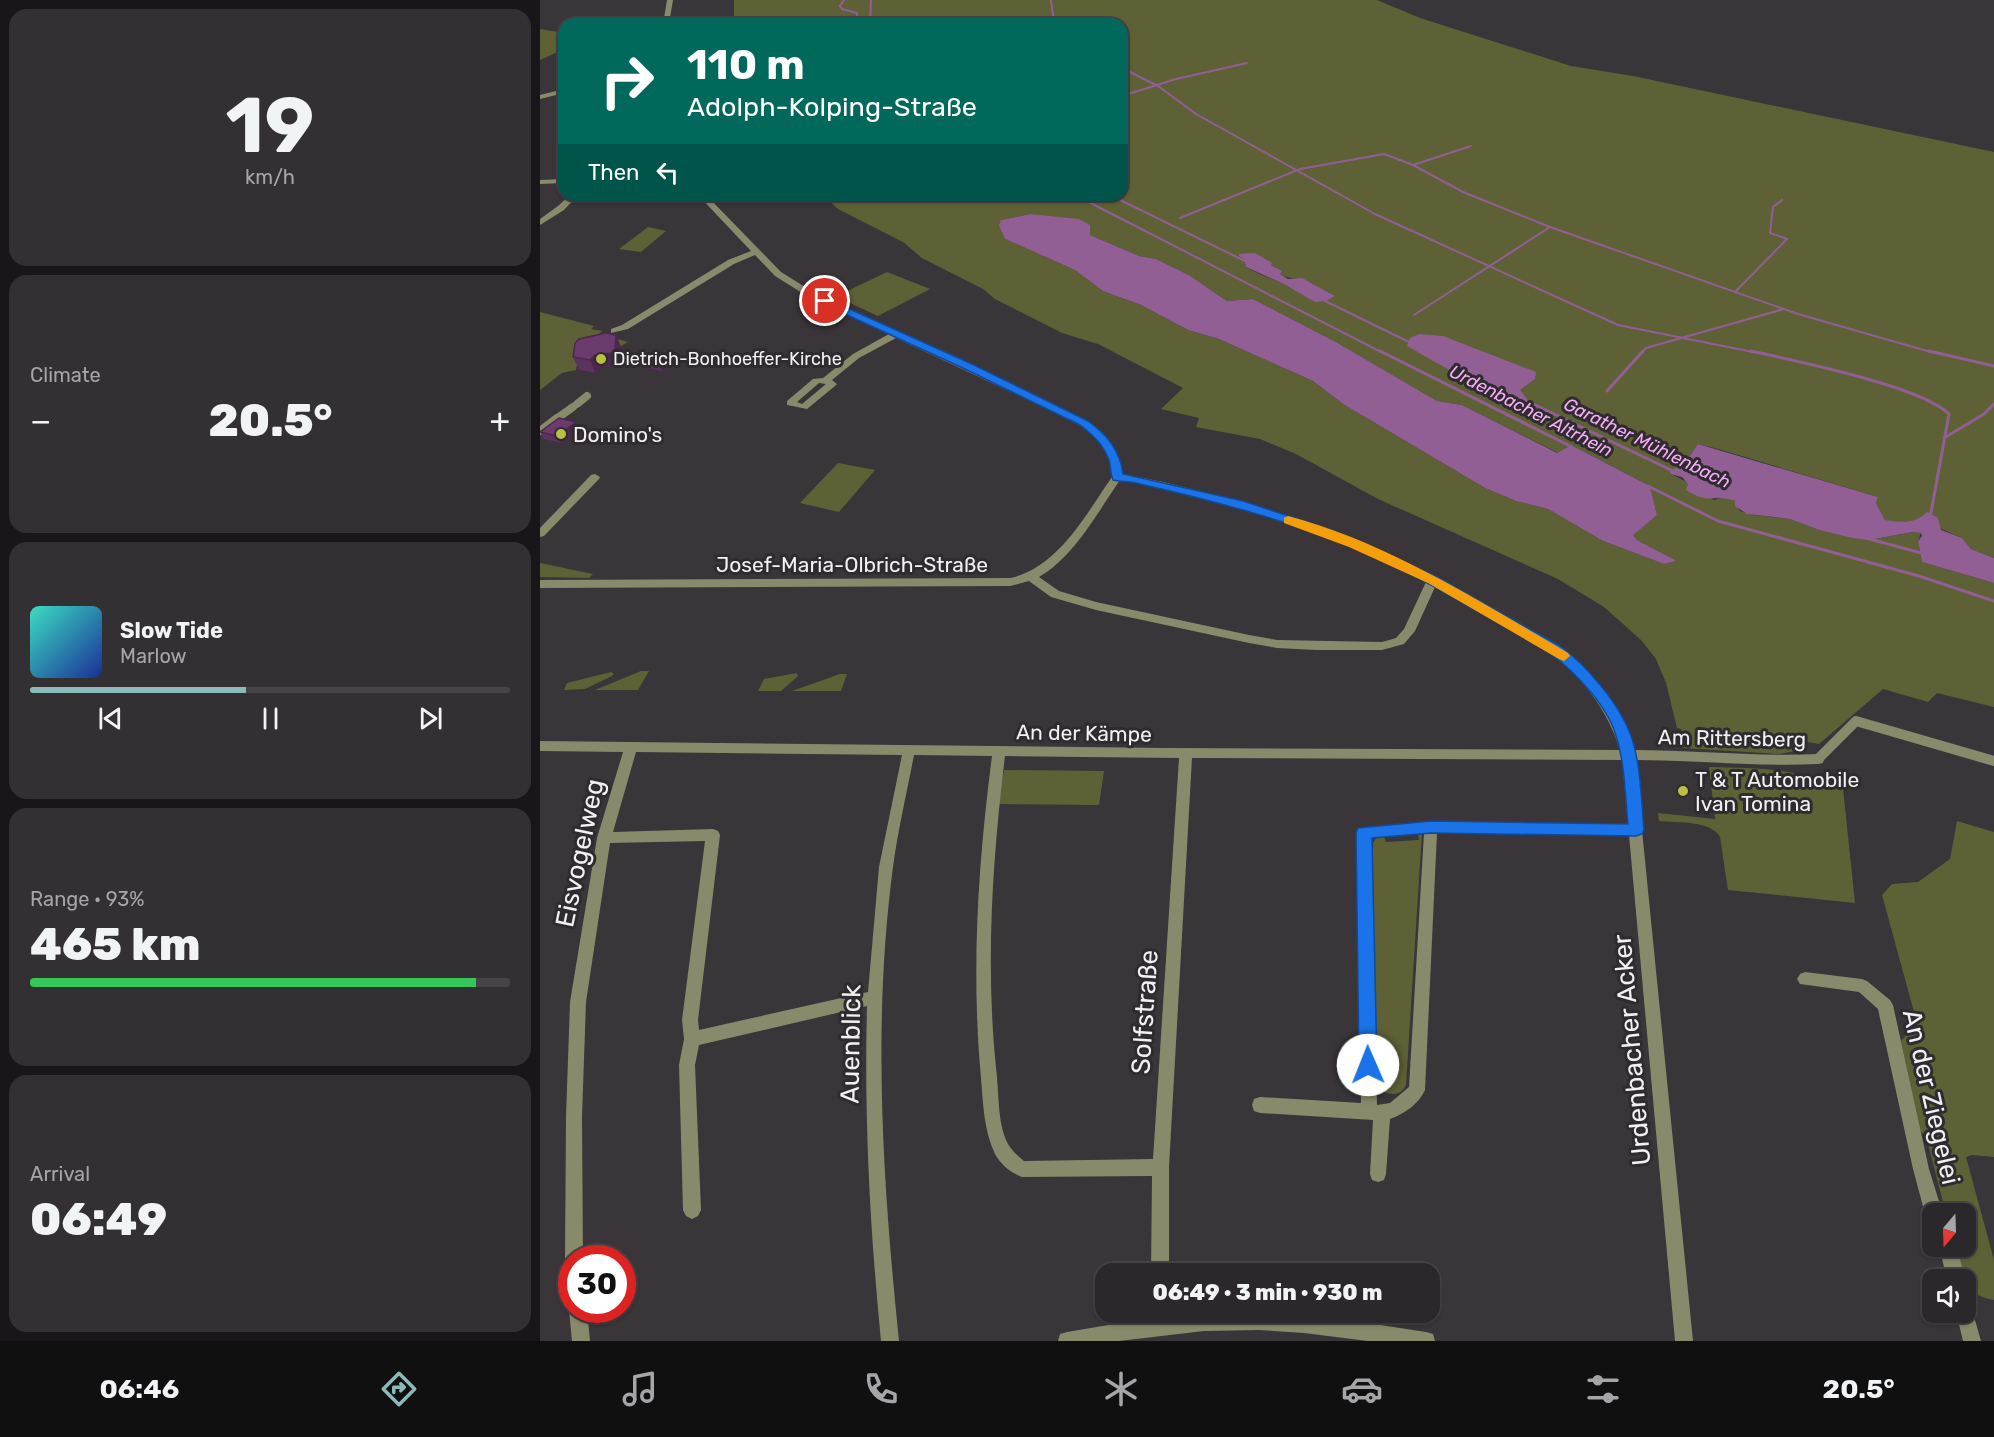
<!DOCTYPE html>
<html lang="en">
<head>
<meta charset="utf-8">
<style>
	:root { --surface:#2b282b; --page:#333033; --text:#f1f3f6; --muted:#a6a6a9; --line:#474447; --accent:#8bbbb9 }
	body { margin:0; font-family:Rubik,sans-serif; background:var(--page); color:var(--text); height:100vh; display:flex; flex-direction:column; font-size:22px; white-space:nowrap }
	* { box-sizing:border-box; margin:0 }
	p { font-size:20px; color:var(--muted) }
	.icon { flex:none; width:33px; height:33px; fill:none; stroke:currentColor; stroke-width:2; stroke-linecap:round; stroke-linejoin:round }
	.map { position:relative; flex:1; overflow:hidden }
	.drawer { display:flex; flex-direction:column; gap:9px; padding:9px; background:#181618; width:540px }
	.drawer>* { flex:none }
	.guide { position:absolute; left:18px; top:18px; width:570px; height:183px; border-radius:18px; box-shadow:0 2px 4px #0004,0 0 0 2px var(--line); background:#00695c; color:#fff; overflow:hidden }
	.needle { width:39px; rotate:199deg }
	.buttons { position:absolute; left:1382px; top:1203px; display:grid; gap:12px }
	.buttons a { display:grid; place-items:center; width:54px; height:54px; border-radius:12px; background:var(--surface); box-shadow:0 2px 4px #0004,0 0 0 2px var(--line); font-size:30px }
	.speed { position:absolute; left:18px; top:1245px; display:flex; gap:12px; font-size:30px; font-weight:700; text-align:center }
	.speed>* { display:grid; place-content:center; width:78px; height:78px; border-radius:50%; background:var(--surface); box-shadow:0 2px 4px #0004,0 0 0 2px var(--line); line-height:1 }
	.speed .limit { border:9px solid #d22; background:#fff; color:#111 }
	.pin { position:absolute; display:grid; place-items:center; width:51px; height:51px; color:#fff; margin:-26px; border:3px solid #fff; border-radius:50%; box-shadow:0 2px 6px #0007 }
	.me { position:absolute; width:66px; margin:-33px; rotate:359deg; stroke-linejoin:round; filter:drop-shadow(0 0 4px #0008) }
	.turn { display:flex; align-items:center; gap:21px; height:126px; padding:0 30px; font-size:27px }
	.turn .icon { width:78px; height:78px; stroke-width:2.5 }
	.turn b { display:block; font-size:42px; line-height:51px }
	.then { display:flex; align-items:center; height:57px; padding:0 30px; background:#0003; gap:12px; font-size:22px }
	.big { font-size:45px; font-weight:800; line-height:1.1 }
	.drawer .card { flex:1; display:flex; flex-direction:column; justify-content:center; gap:9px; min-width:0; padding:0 21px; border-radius:18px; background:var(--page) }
	.drawer .dial { align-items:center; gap:0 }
	.dial b { font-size:78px; line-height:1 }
	.song { display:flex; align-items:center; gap:18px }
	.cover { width:72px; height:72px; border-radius:9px; background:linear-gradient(135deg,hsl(170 70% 55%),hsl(230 70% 35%)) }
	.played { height:6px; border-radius:3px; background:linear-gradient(90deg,var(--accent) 45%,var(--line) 45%) }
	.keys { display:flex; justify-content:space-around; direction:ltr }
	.heat { display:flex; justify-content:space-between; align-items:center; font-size:33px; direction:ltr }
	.charge { height:9px; border-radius:4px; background:linear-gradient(90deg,#34c759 93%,var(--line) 0) }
	.trip { position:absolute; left:555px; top:1263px; width:345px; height:60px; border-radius:18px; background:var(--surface); box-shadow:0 2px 4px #0004,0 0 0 2px var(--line); font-weight:800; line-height:60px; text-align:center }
	.menu { display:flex; height:96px; justify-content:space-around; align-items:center; background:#111011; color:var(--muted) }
	.menu .icon { width:42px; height:42px }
	.menu .on { color:var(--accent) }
	.menu b { font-size:27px; color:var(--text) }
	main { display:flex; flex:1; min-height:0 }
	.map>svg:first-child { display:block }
</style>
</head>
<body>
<main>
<section class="drawer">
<div class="card dial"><b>19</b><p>km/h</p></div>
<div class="card"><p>Climate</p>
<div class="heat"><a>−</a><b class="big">20.5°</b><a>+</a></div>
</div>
<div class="card">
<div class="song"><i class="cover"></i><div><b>Slow Tide</b><p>Marlow</p></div></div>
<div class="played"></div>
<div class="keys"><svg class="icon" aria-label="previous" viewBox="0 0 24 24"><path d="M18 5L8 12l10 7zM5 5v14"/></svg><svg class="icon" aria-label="pause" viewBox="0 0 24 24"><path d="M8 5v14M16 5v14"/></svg><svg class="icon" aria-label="next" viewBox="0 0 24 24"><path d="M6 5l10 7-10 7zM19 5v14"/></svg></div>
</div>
<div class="card"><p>Range · 93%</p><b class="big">465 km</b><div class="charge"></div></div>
<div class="card"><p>Arrival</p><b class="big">06:49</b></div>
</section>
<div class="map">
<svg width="1454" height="1341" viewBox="0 0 1454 1341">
	<rect width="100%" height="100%" fill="#393539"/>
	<g fill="#5e6135" fill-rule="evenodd">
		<path d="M194,0H837L880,18L1031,66L1093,76L1454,152V558L1431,549L1422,538L1379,519L1370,523L1345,520L1336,503L1338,497L1178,449L1158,444L1145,462L1130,474C1145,479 1159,491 1174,500L1186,497L1195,501L1200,511L1213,515L1250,519L1279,530L1329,540L1374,532L1381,533L1378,541L1382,562L1454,583V707L1397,693L1388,702L1343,689L1279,744L1267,742L1255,751L1239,754L1143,748L1140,739L1144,738L1141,729L1137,728L1126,683L1116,659L1101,640L1064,607L1018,579L838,499L756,454L720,439L656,427L659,418L621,409L643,388L558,344L522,333L455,299L443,289L382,258L363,242L298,209L283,195H582V24H194ZM490,214L550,225V235L599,256L616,259L649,275L687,301L713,299L796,342L897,401L922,405L1018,453L1031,445L1110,486L1117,515L1092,534L1097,540L1137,561L1124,564L1063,541L1008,509L976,501L945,488L803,404L773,381L679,339L648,330L601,305L563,291L535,270L465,239L461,220ZM704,259L731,265L742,271L740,274C749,280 758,277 769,282C777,285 782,291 791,293C761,288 734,283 706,267Z"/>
		<polygon points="0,29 24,33 24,49 0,60"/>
		<polygon points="108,227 126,231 101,252 79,249"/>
		<polygon points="347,272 390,289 338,316 299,298 301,294"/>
		<polygon points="0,312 54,326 51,329 62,331 59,334 88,342 81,346 71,344 38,359 36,370 22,373 0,390"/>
		<polygon points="298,463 335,470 299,512 260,503"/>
		<polygon points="0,563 53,574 49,578 0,577"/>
		<polygon points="101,671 109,671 98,690 55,690"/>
		<polygon points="71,672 74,674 72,676 45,689 24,690 27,683"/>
		<polygon points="257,673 258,676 241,691 218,691 224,679"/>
		<polygon points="300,674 307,674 301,691 252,691"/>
		<path d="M1169,767C1222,768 1253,768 1303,788L1315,903L1188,890L1180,837C1171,820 1136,823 1119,821L1118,813L1175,819Z"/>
		<polygon points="464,770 564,771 559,805 457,804"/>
		<path d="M1417,821L1454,832V1157L1432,1155L1426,1157L1454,1260V1300C1421,1295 1425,1274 1415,1247L1425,1246V1214L1400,1212L1404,1206L1386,1136L1380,1131L1361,1041L1377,1023L1342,895L1352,884L1378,882L1410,859Z"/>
		<path d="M882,832L866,1085C861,1096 850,1096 841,1090L837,1082L830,849L837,836L843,834L846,842L879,840L878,833Z"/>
	</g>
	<g fill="#915f94">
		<polygon points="490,214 539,219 550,225 550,235 599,256 616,259 649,275 687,301 713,299 796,342 897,401 922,405 1017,453 1031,445 1110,486 1117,515 1093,535 1097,540 1137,561 1124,564 1063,541 1008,509 976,501 945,488 803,404 773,381 679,339 648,330 601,305 563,291 535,270 465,239 459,225 461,220"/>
		<polygon points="715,253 732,263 731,265 742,271 740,274 748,279 762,278 795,296 786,301 775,302 744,284 706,267 704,259 699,256 699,254"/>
		<polygon points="879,334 903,336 996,372 995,379 980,390 990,403 984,404 970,397 948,391 943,385 911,371 867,346 870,338"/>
		<path d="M1158,444L1338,497L1336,503L1345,520C1363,522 1373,525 1387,512L1398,518L1401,530L1422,538L1431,549L1454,558V583L1382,562L1378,541L1382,536L1381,533L1373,532L1329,540L1313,538L1279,530L1250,519L1207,514L1195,506V501C1175,494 1168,505 1146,490L1148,484L1142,477L1130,474L1131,471L1145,462Z"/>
	</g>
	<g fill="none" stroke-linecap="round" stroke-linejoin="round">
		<g stroke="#915f94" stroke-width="2">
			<polyline points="304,0 300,6 302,9 317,13 316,24"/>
			<polyline points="511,0 514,24"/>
			<polyline points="330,24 331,0"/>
			<polyline points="582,68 618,86 656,114 835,214 1078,325 1218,353"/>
			<polyline points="582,96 636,79 707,63"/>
			<polyline points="931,146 873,165 923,192 1010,227"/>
			<polyline points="535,195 843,353"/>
			<polyline points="570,195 707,262"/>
			<polyline points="640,218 760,169 844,154 873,165"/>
			<polyline points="1195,292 1247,239 1230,233 1233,207 1242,200"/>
			<polyline points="781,299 871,343"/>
			<polyline points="874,315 1010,227 1258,314 1394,353"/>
			<polyline points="1101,353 1106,348 1244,309"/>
		</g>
		<g stroke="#915f94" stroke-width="3">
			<polyline points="840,351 1032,447"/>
			<path d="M1211,351C1255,361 1381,386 1409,414L1390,518"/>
			<polyline points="1389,351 1454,366"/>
			<polyline points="1067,391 1103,351"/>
			<polyline points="985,400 1135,472"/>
			<polyline points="1404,438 1444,414 1454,404"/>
			<polyline points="1108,486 1178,521 1379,576 1454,601"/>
			<polyline points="1326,538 1385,554"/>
		</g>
		<g stroke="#888a6b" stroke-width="8">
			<polyline points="37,404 47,396"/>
			<polyline points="19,417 33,407"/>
			<polyline points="0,431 17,418"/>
		</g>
		<polyline stroke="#888a6b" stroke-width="10" points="1278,759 1316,721 1454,761"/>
		<g fill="#888a6b" fill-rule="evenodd">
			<polygon points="127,0 133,0 129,24 123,24"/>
			<polygon points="24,89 24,93 0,99 0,95"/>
			<polygon points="24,179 24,183 0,184 0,180"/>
			<polygon points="30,195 38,195 24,210 0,225 0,219 18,206"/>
			<path d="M158,195H166L241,272L273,292L547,421C565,434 582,451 582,475C611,478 639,486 667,493C773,520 862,558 957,611C983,626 1012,639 1034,659C1061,684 1082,714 1093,750C1155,750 1216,757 1278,754L1283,755L1284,759L1283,763L1278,764C1217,767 1156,760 1095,760L1153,1341H1135L1089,835L897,833L885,1090C879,1104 864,1114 850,1119L846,1174L844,1180L838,1182L832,1180L830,1174L833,1120L720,1113L714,1111L712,1105L714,1099L720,1097L821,1103L817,833L819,829L891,822L1088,824L1082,760L652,758L629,1167V1274H611L612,1176L482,1177C471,1173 461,1165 455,1154C444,1131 443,1104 441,1078C431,971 438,863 452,756L374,755C367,792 358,830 353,867C332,1025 343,1184 359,1341H341C330,1229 324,1118 327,1006L159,1045L155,1065L161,1210L158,1216L152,1219L146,1216L143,1210L139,1065L144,1039L142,1020L165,841L70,843L46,1002L42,1117L43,1258H32V1266L28,1264L25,1258L26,1117L30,1002L57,838L83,752L0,751V741L627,748L1080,750C1068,710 1043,679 1011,653L895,587L875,631L864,644L842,650H776L737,648L709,643L556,610L511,597L489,581L470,586L0,588V580L470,578C518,568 546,514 572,477C572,453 558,439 541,425L356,338L319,358L292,380L297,384L295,386L267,409L247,405V401L273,379L283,378L313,354L349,334L267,296L235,276L215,255L194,264L88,329L71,333V329L82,325L188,260L211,251ZM279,383L286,384L262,404L257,402ZM580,480C608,484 636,492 664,499C742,519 816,545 886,582L864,629L856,638L842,642L737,640L709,635L556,602L519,591L499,577C534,557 557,513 580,480ZM96,752L362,755L339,867L328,992L159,1030L158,1020L180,835L178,831L173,829L73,832ZM465,756L639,758L613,1159L484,1161C478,1156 472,1151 468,1144C458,1125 459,1098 457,1077C445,970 452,863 465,756ZM884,833L869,1087L850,1103L837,1105L831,838Z"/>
			<polygon points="55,474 60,477 59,479 4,536 0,537 0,528 51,475"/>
			<polygon points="1265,972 1322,979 1327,981 1350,1000 1353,1005 1389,1169 1403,1214 1392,1214 1392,1222 1388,1220 1385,1214 1373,1169 1338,1009 1319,992 1260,984 1257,979 1260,974"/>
			<polygon points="1399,1246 1417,1246 1425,1280 1407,1280"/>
			<polygon points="1425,1303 1431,1306 1441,1341 1423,1341 1416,1312 1425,1312"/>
			<polygon points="32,1304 32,1310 47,1310 50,1341 32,1341 29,1310"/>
			<path d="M610,1312H628V1316C715,1306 800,1318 886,1332L893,1334L895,1341H828L764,1333L719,1330L664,1331L579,1341H518L520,1334L527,1332L610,1318Z"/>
		</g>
	</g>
	<g fill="#5c335f">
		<polygon points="76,335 81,347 81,362 76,365 61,368 55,373 39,370 33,357"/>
		<polygon points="134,361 122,371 107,368 105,362"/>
		<polygon points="39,428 21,443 4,439 0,432"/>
	</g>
	<g fill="#4b294d">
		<polygon points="76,335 81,347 81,362 76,365 61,368 55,373 50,360"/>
		<polygon points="131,355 134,361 122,371 119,365"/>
		<polygon points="36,422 39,428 21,443 17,436"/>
	</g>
	<g fill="#6b3b6e" stroke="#4b294d" stroke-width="1.5">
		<polygon points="66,333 76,335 75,349 71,353 55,355 50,360 33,357 35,343 39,339"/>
		<polygon points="117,352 131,355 119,365 105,362"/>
		<polygon points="19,418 36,422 17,436 0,432"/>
	</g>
	<path fill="#1a73e8" stroke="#114b97" stroke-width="1.5" d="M285,298L434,365L548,421C567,435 580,450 583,474L703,501L794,531L897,577L1020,646C1046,665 1078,702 1090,733C1101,762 1101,799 1104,830L1102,834L1096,836L891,833L832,838L837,1065L835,1072L828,1074L822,1072L819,1065L816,833L818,828L891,821L1088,824C1085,795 1085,764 1076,736C1068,706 1034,671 1010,653C937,611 864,565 784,536C724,514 662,498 600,484C591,481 582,482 573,480C570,473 571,466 569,460C563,444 553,435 540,425L427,370L281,303L280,301Z"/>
	<path fill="#f59e0b" d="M748,516C849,543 939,601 1028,653L1030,656L1024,661L1019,659L888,583L809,547L744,523V518Z"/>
	<g fill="#bbc044" stroke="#2f2b2f" stroke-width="2">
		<circle cx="61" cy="359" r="6"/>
		<circle cx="21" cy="434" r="6"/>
		<circle cx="1143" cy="791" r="6"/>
	</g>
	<g text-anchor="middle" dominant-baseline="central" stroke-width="6" stroke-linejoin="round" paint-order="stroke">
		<g font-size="18" fill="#f2f0f2" stroke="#2f2b2f" text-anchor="start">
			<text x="73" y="359">Dietrich-Bonhoeffer-Kirche</text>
		</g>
		<g font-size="18" font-style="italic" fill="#f6adf9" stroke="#2f2b2f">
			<text transform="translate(991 411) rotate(27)">Urdenbacher Altrhein</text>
			<text transform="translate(1107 443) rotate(26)">Garather Mühlenbach</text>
		</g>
		<g font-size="21" fill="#f2f0f2" stroke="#2f2b2f" text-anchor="start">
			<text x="33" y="434">Domino's</text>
			<text x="1155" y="779">T &amp; T Automobile<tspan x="1155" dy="24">Ivan Tomina</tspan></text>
		</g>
		<g font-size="21" fill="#f2f0f2" stroke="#2f2b2f">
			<text x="312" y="564">Josef-Maria-Olbrich-Straße</text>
			<text transform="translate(544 733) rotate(1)">An der Kämpe</text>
			<text transform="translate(1192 738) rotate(1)">Am Rittersberg</text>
		</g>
		<g font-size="26" fill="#f2f0f2" stroke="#2f2b2f">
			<text transform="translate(40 853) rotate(-78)">Eisvogelweg</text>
			<text transform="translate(605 1012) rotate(-86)">Solfstraße</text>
			<text transform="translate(311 1044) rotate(-89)">Auenblick</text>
			<text transform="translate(1092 1050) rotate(-95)">Urdenbacher Acker</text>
			<text transform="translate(1391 1097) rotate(77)">An der Ziegelei</text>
		</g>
	</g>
</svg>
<div class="buttons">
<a><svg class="needle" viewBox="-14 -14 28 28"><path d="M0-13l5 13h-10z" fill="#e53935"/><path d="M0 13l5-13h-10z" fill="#a6a6a9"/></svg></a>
<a><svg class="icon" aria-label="sound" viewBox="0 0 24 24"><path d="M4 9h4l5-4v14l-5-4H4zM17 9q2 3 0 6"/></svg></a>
</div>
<div class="speed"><div class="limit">30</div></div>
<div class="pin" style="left:285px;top:301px;background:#d93025"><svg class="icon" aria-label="arrive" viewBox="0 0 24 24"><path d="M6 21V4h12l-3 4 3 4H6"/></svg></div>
<svg class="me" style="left:828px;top:1065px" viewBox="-20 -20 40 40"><circle r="19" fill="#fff"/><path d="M0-13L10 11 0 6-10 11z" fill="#1a73e8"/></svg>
<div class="trip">06:49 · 3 min · 930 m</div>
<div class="guide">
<div class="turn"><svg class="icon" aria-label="right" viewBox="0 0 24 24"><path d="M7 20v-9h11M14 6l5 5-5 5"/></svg><div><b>110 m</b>Adolph-Kolping-Straße</div></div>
<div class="then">Then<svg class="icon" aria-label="left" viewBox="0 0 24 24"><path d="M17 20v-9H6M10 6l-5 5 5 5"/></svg></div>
</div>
</div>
</main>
<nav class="menu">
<b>06:46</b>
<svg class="icon on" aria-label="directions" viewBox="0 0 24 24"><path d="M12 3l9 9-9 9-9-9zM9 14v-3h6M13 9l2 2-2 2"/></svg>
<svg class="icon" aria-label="music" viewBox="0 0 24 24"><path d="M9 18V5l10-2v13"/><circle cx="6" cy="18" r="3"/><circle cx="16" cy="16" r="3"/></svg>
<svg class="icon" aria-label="phone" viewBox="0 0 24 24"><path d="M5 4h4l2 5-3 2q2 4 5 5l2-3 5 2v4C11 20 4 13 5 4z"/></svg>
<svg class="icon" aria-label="climate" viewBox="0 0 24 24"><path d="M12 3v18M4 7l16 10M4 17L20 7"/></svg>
<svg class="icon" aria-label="car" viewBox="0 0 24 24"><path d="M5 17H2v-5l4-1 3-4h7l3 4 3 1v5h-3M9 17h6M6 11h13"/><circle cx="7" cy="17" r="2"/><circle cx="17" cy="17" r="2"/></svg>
<svg class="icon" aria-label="filters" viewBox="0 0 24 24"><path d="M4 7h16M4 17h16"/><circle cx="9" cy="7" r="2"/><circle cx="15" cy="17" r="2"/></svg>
<b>20.5°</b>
</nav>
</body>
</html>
